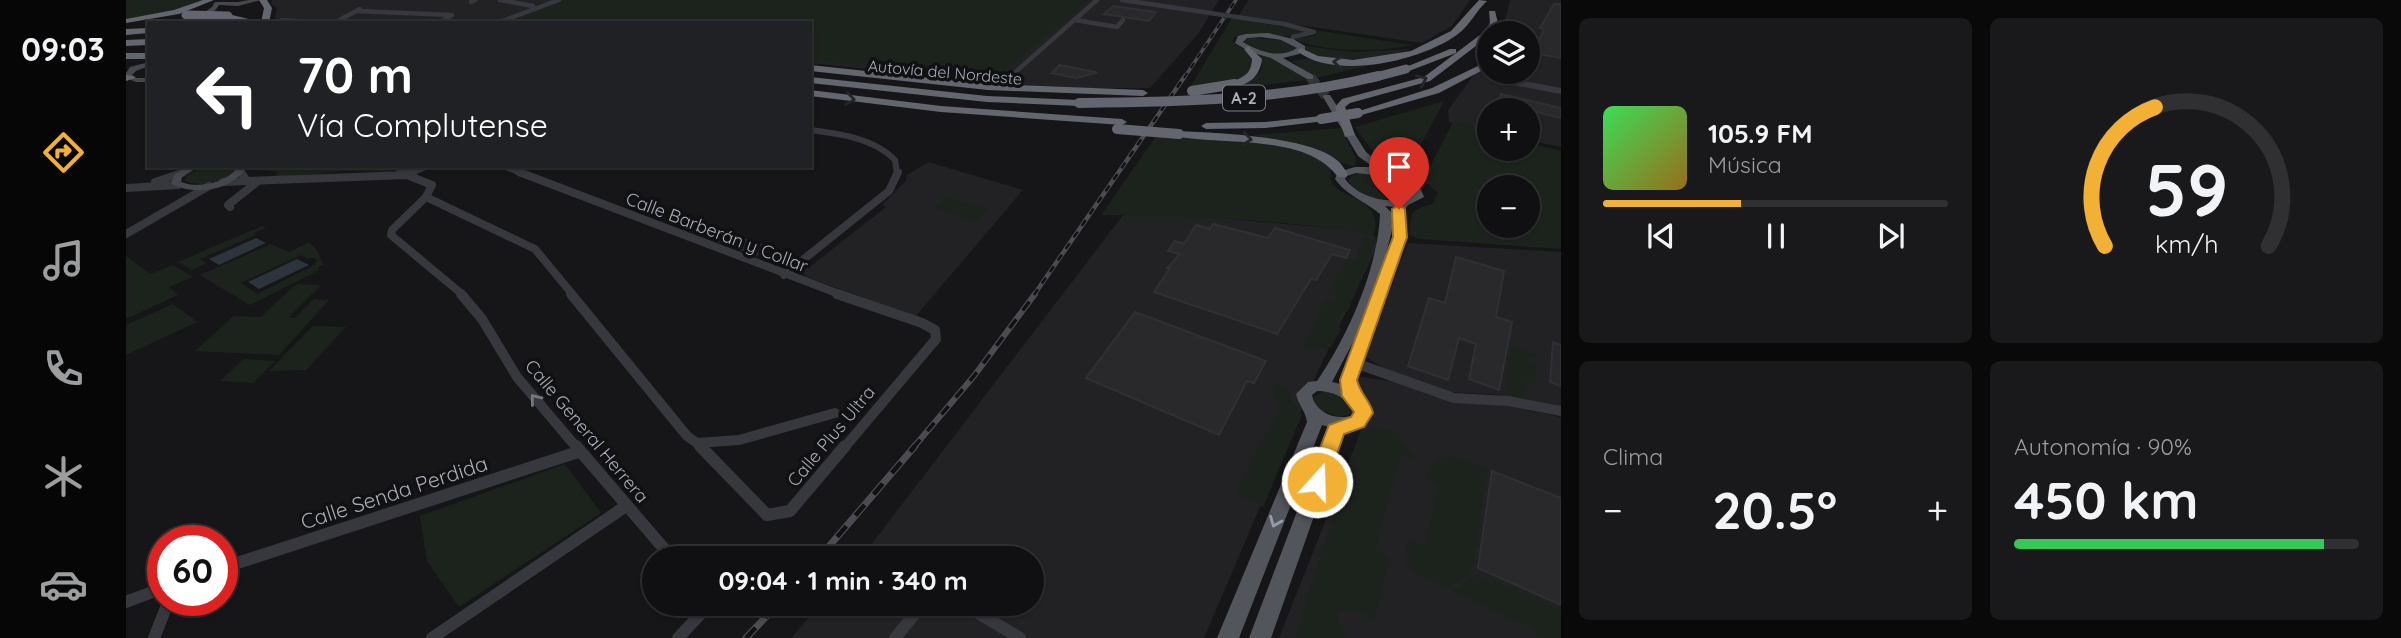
<!DOCTYPE html>
<html lang="es">
<head>
<meta charset="utf-8">
<style>
	:root { --surface:#101012; --page:#19191b; --text:#f1f3f6; --muted:#9c9d9f; --line:#303032; --accent:#f2b134 }
	body { margin:0; font-family:Quicksand,sans-serif; background:var(--page); color:var(--text); height:100vh; display:flex; flex-direction:column; font-size:26px; white-space:nowrap }
	* { box-sizing:border-box; margin:0 }
	p { font-size:23px; color:var(--muted) }
	.icon { flex:none; width:38px; height:38px; fill:none; stroke:currentColor; stroke-width:2; stroke-linecap:round; stroke-linejoin:round }
	.map { position:relative; flex:1; overflow:hidden }
	.sheet { display:flex; flex-direction:column; gap:18px; padding:18px; background:#09090a; width:840px }
	.sheet>* { flex:none }
	.guide { position:absolute; left:21px; top:21px; width:665px; height:147px; border-radius:0px; box-shadow:0 2px 5px #0004,0 0 0 2px var(--line); background:#202124; color:#fff; overflow:hidden }
	.fabs { position:absolute; left:1351px; top:21px; display:grid; gap:14px }
	.fabs a { display:grid; place-items:center; width:63px; height:63px; border-radius:50%; background:var(--surface); box-shadow:0 2px 5px #0004,0 0 0 2px var(--line); font-size:35px }
	.speed { position:absolute; left:21px; top:525px; display:flex; gap:14px; font-size:35px; font-weight:700; text-align:center }
	.speed>* { display:grid; place-content:center; width:91px; height:91px; border-radius:50%; background:var(--surface); box-shadow:0 2px 5px #0004,0 0 0 2px var(--line); line-height:1 }
	.speed .limit { border:10px solid #d22; background:#fff; color:#111 }
	.pin { position:absolute; display:grid; place-items:center; width:60px; height:60px; color:#fff; margin:-72px -30px; border-radius:50% 50% 50% 0; rotate:-45deg; box-shadow:0 0 7px #0007 }
	.pin .icon { rotate:45deg }
	.me { position:absolute; width:77px; margin:-38px; rotate:20deg; stroke-linejoin:round; filter:drop-shadow(0 0 5px #0008) }
	.turn { display:flex; align-items:center; gap:24px; height:147px; padding:0 35px; font-size:32px }
	.turn .icon { width:91px; height:91px; stroke-width:2.5 }
	.turn b { display:block; font-size:49px; line-height:60px }
	.big { font-size:52px; font-weight:700; line-height:1.1 }
	.sheet .tile { flex:1; display:flex; flex-direction:column; justify-content:center; gap:10px; min-width:0; padding:0 24px; border-radius:10px; background:var(--page) }
	.sheet .dial { align-items:center; gap:0 }
	.dial svg { height:182px; overflow:visible; fill:none; stroke:var(--line); stroke-width:7; stroke-linecap:round; text-anchor:middle }
	.dial text { fill:var(--text); stroke:none }
	.song { display:flex; align-items:center; gap:21px }
	.cover { width:84px; height:84px; border-radius:10px; background:linear-gradient(135deg,hsl(130 70% 55%),hsl(40 70% 35%)) }
	.played { height:7px; border-radius:4px; background:linear-gradient(90deg,var(--accent) 40%,var(--line) 40%) }
	.keys { display:flex; justify-content:space-around; direction:ltr }
	.heat { display:flex; justify-content:space-between; align-items:center; font-size:38px; direction:ltr }
	.charge { height:10px; border-radius:5px; background:linear-gradient(90deg,#34c759 90%,var(--line) 0) }
	.sheet .tiles { flex:1; display:grid; gap:18px; grid-template-columns:repeat(2,1fr) }
	.trip { position:absolute; left:516px; top:546px; width:402px; height:70px; border-radius:35px; background:var(--surface); box-shadow:0 2px 5px #0004,0 0 0 2px var(--line); font-weight:700; line-height:70px; text-align:center }
	main { display:flex; flex:1; min-height:0 }
	.tabs { display:flex; flex-direction:column; width:126px; justify-content:space-around; align-items:center; background:#060607; color:var(--muted) }
	.tabs .icon { width:49px; height:49px }
	.tabs .active { color:var(--accent) }
	.tabs b { font-size:32px; color:var(--text) }
	.map>svg:first-child { display:block }
</style>
</head>
<body>
<main>
<nav class="tabs">
<b>09:03</b>
<svg class="icon active" aria-label="directions" viewBox="0 0 24 24"><path d="M12 3l9 9-9 9-9-9zM9 14v-3h6M13 9l2 2-2 2"/></svg>
<svg class="icon" aria-label="music" viewBox="0 0 24 24"><path d="M9 18V5l10-2v13"/><circle cx="6" cy="18" r="3"/><circle cx="16" cy="16" r="3"/></svg>
<svg class="icon" aria-label="phone" viewBox="0 0 24 24"><path d="M5 4h4l2 5-3 2q2 4 5 5l2-3 5 2v4C11 20 4 13 5 4z"/></svg>
<svg class="icon" aria-label="climate" viewBox="0 0 24 24"><path d="M12 3v18M4 7l16 10M4 17L20 7"/></svg>
<svg class="icon" aria-label="car" viewBox="0 0 24 24"><path d="M5 17H2v-5l4-1 3-4h7l3 4 3 1v5h-3M9 17h6M6 11h13"/><circle cx="7" cy="17" r="2"/><circle cx="17" cy="17" r="2"/></svg>
</nav>
<div class="map">
<svg width="1435" height="638" viewBox="0 0 1435 638">
	<rect width="100%" height="100%" fill="#161618"/>
	<g fill="#222225">
		<polygon points="146,0 1093,0 1072,34 1024,88 927,88 684,63 684,23 153,23 149,18 151,8 145,4"/>
		<polygon points="1123,0 1344,0 1326,26 1296,43 1112,16"/>
		<polygon points="1384,0 1435,0 1435,147 1402,140 1402,110 1363,110 1363,131 1323,122 1322,110 1363,54 1363,72 1402,72 1402,33 1376,33"/>
		<polygon points="802,162 897,190 789,317 681,277 677,273 682,264 686,265 760,207 756,205 780,181 781,175"/>
		<polygon points="997,215 1063,215 1215,229 1248,235 1252,245 1192,371 1078,638 665,638 695,604 906,604 906,558 735,558"/>
		<polygon points="1282,243 1435,252 1435,407 1377,395 1325,392 1260,370 1240,357"/>
		<polygon points="1234,377 1272,382 1332,403 1375,405 1435,417 1435,638 1153,638 1235,431 1248,415 1232,387"/>
	</g>
	<g fill="#1c231d" fill-rule="evenodd">
		<polygon points="0,0 80,0 57,9 0,20"/>
		<polygon points="439,0 964,0 871,77 863,80 684,60 684,23 378,23"/>
		<path d="M1106,18L1181,31C1162,43 1131,30 1109,37L1106,41L1121,52L1127,62C1124,86 1081,86 1063,89Z"/>
		<path d="M1188,30L1286,45C1255,52 1198,53 1168,39L1191,35Z"/>
		<path d="M1125,37L1160,41L1170,47V50C1151,56 1135,53 1118,44L1119,39Z"/>
		<path d="M1179,46L1227,52L1286,49C1253,59 1213,68 1180,52Z"/>
		<path d="M1131,54L1157,61L1182,80L1095,90C1112,85 1149,77 1131,54Z"/>
		<polygon points="1279,57 1190,78 1166,61 1184,58 1204,62"/>
		<polygon points="1318,101 1293,148 1273,173 1256,164 1229,127"/>
		<path d="M1332,121L1363,132V149H1402V143L1435,151V249L1294,239L1283,235C1286,212 1283,210 1306,204L1312,193L1297,180L1327,122ZM1363,187H1402V226H1363Z"/>
		<polygon points="1215,128 1230,159 1229,165 1225,166 1194,153 1127,135"/>
		<path d="M1031,135C1071,138 1180,138 1205,169C1197,204 1260,189 1248,235C1158,219 1066,216 975,215Z"/>
		<path d="M79,166H110V167C103,182 75,188 59,181L61,175Z"/>
		<polygon points="137,166 263,166 266,172 219,171 148,178 152,172 137,170"/>
		<path d="M1235,173L1256,175L1283,186L1286,195C1269,207 1232,198 1222,180L1228,174Z"/>
		<polygon points="819,197 862,209 851,221 807,208"/>
		<polygon points="136,226 140,228 128,233 130,235 74,259 80,263 66,270 52,262"/>
		<polygon points="1239,236 1249,242 1222,311 1216,311 1210,323 1215,329 1205,347 1201,348 1191,347 1189,350 1177,346 1199,299 1210,302 1211,297 1201,294 1220,259 1228,261"/>
		<path d="M183,242L192,252L197,265L192,267L193,270L124,305L74,275L145,244L163,252ZM175,255L182,259L187,257L191,261L188,263L190,264L131,294L115,283Z"/>
		<polygon points="0,256 24,274 47,265 67,277 43,287 52,295 0,319"/>
		<polygon points="170,284 195,285 162,318 169,318 188,299 203,300 153,355 69,351 108,316 135,317"/>
		<polygon points="47,304 71,322 0,355 0,325"/>
		<polygon points="187,326 220,327 180,370 143,371"/>
		<polygon points="1386,345 1411,353 1411,359 1402,357 1401,361 1410,365 1410,384 1399,381 1397,400 1376,396 1375,391 1381,390 1379,385"/>
		<polygon points="118,359 149,361 127,383 94,381"/>
		<polygon points="1151,384 1162,388 1164,398 1176,415 1137,507 1109,493 1153,409 1147,391"/>
		<polygon points="1199,391 1212,394 1227,405 1228,413 1213,417 1193,409 1187,397"/>
		<path d="M1248,427L1272,433L1289,457L1287,460L1275,455L1249,548L1263,558L1248,621C1238,612 1225,607 1213,614L1211,621L1221,638H1169L1234,433Z"/>
		<path d="M1329,457L1362,469L1347,568H1344L1343,573L1322,589L1285,571L1278,558L1283,539L1299,546L1313,484L1299,479C1303,460 1310,456 1329,457Z"/>
		<polygon points="439,464 475,513 333,607 301,561 294,516"/>
		<polygon points="1348,576 1366,584 1366,579 1435,610 1435,638 1420,638 1410,634 1409,630 1326,591"/>
	</g>
	<g fill="#2c353c">
		<polygon points="130,238 140,243 93,265 83,259"/>
		<polygon points="171,259 183,265 133,289 122,282"/>
	</g>
	<g fill="#29292c" stroke="#303034" stroke-width="2">
		<polygon points="1428,4 1435,4 1435,58 1408,53 1418,29 1414,28"/>
		<polygon points="987,6 1030,12 1023,21 978,14"/>
		<polygon points="933,65 970,72 970,73 950,78 926,73"/>
		<polygon points="1375,94 1435,108 1435,118 1402,110 1368,110"/>
		<polygon points="1087,224 1142,238 1149,228 1224,250 1220,258 1206,254 1190,280 1185,279 1151,334 1028,292 1044,268 1041,268 1054,254 1042,251 1049,241 1058,244 1070,225 1084,229"/>
		<polygon points="602,234 641,247 630,255 592,241"/>
		<polygon points="1330,257 1378,271 1370,317 1386,322 1373,390 1343,379 1350,344 1333,338 1322,380 1282,366 1303,298 1319,303"/>
		<polygon points="1009,312 1140,361 1128,383 1121,381 1093,435 960,378"/>
		<polygon points="1427,342 1435,345 1435,386 1424,382"/>
		<polygon points="1366,471 1435,498 1435,605 1352,568"/>
	</g>
	<g fill="none" stroke-linecap="round" stroke-linejoin="round">
		<polyline stroke="#333438" stroke-width="10" stroke-dasharray="10 4.5" stroke-linecap="butt" points="1184,77 1201,97"/>
		<g stroke="#37383d" stroke-width="4.5">
			<polyline points="374,0 407,6"/>
			<polyline points="996,0 1044,7"/>
			<polyline points="345,2 349,0"/>
			<polyline points="231,11 326,15 313,23"/>
			<polyline points="156,20 203,23"/>
			<polyline points="949,20 991,27 997,20"/>
			<polyline points="208,23 234,9"/>
			<polyline points="371,23 433,0"/>
			<polyline points="1158,24 1188,32 1167,37 1166,41"/>
			<polyline points="886,75 971,0"/>
		</g>
		<g stroke="#37383d" stroke-width="6">
			<polyline points="1366,78 1435,91"/>
			<path d="M684,130C714,134 748,138 769,160L771,174"/>
			<polyline points="269,166 280,174"/>
			<polyline points="377,166 398,174"/>
			<polyline points="53,174 56,173"/>
			<polyline points="283,174 302,166"/>
		</g>
		<g stroke="#37383d" stroke-width="8">
			<polyline points="277,172 281,175 287,172"/>
			<polyline points="393,172 716,295"/>
			<polyline points="121,181 281,175 306,185 300,197 266,230 265,235 337,295"/>
			<polyline points="29,182 56,173"/>
			<polyline points="97,182 121,181 115,172"/>
			<polyline points="0,188 52,185"/>
			<polyline points="300,197 409,249 447,295"/>
			<polyline points="104,207 102,205 131,182"/>
			<polyline points="0,234 83,186"/>
			<polyline points="658,275 763,191 772,172"/>
		</g>
		<g stroke="#37383d" stroke-width="10">
			<polyline points="335,294 356,319 391,377 451,448"/>
			<polyline points="445,294 561,436 571,443 613,440 709,413"/>
			<polyline points="711,294 796,323 809,330 810,339 718,448"/>
			<polyline points="1229,363 1328,398 1382,401 1435,411"/>
			<polyline points="571,443 575,448"/>
		</g>
		<g stroke="#37383d" stroke-width="12">
			<polyline points="450,446 546,558"/>
			<polyline points="574,446 641,515 664,511 719,446"/>
			<polyline points="96,568 452,452"/>
			<polyline points="0,602 37,588"/>
			<polyline points="837,604 894,638"/>
			<polyline points="28,638 43,600"/>
			<polyline points="306,638 500,506"/>
			<polyline points="552,638 584,604"/>
			<polyline points="769,638 797,604"/>
		</g>
		<g fill="#45474d" fill-rule="evenodd">
			<path d="M123,0H135L112,6L93,5C88,14 74,23 63,23L86,7L89,2H112Z"/>
			<polygon points="23,62 23,66 10,71 6,75 11,78 23,78 23,82 10,82 0,78 0,73 4,67"/>
			<path d="M63,166H74L56,177L55,182C74,189 100,183 113,166H122C106,190 73,196 47,185L45,183L49,174Z"/>
		</g>
		<g fill="#53555c" fill-rule="evenodd">
			<path d="M1142,33L1167,39L1179,46V50L1173,54L1157,58L1187,75V79H1181L1145,58L1124,52L1109,43L1112,36L1120,34ZM1135,37L1155,40L1171,48C1155,59 1133,52 1117,42L1121,38Z"/>
			<path d="M1198,95H1204L1240,152L1263,171L1280,176L1293,185L1298,197L1282,205L1279,209L1280,238L1230,380L1232,393L1245,408C1243,426 1232,427 1217,434L1145,638H1123L1203,427L1196,425L1113,638H1091L1181,422C1180,412 1172,404 1170,394L1182,382L1191,381C1222,336 1252,268 1254,214C1239,201 1221,196 1209,179L1212,172L1229,167H1247L1232,156L1197,97ZM1230,173L1258,176L1284,188L1286,196C1265,206 1233,198 1219,179L1221,176ZM1259,206L1269,207L1268,238L1256,270L1266,230V213ZM1233,331L1214,380L1215,384L1206,382ZM1191,391C1207,391 1218,397 1229,409L1228,415C1212,421 1190,414 1186,395Z"/>
		</g>
		<g fill="#63666e" fill-rule="evenodd">
			<polygon points="77,0 88,0 53,14 0,23 0,19 48,10"/>
			<polygon points="133,0 141,0 146,8 143,23 135,23 138,8"/>
			<path d="M1353,0L1361,1C1350,11 1344,25 1332,34C1296,61 1209,81 1171,51L1175,48L1192,56L1227,60L1285,51L1325,31Z"/>
			<polygon points="1363,11 1369,11 1372,23 1363,36 1304,81 1224,103 1219,107 1229,135 1219,137 1209,107 1216,99 1298,77 1330,53 1283,71 1275,69 1324,49 1330,49 1330,53 1358,32 1364,23"/>
			<polygon points="77,13 80,17 63,23 51,23"/>
			<polygon points="102,14 131,21 132,23 118,23 99,18"/>
			<polygon points="23,28 23,33 0,35 0,29"/>
			<polygon points="23,39 23,45 0,46 0,40"/>
			<path d="M1122,46L1136,59C1134,76 1123,86 1106,86V82C1119,76 1125,74 1126,59L1118,49Z"/>
			<rect x="0" y="53" width="23" height="6"/>
			<polygon points="684,65 862,84 1017,90 1022,93 1017,96 862,90 684,71"/>
			<polygon points="1352,66 1357,69 1355,71 1313,93 1232,116 1227,113 1306,88"/>
			<polygon points="0,75 7,76 9,78 0,81"/>
			<polygon points="684,77 861,96 953,100 958,103 953,106 861,102 684,83"/>
			<polygon points="684,90 815,106 996,119 1001,122 996,125 815,112 684,96"/>
			<polygon points="1195,116 1199,117 1199,121 1139,128 1080,129 1075,126 1080,123 1139,122"/>
			<path d="M1053,131C1091,133 1185,136 1212,161C1216,164 1219,170 1222,174L1220,177H1212C1180,133 1097,146 1049,136V132Z"/>
		</g>
		<g stroke="#4a4c52" stroke-width="3.5">
			<polyline id="rail-far3" points="1058,78 1110,0"/>
		</g>
		<g stroke="#4a4c52" stroke-width="4.5">
			<polyline id="rail-far2" points="908,295 1059,76"/>
		</g>
		<g stroke="#4a4c52" stroke-width="6">
			<polyline id="rail-far1" points="787,448 848,376 909,294"/>
		</g>
		<g stroke="#4a4c52" stroke-width="7">
			<g id="rail">
				<polyline points="693,558 789,446"/>
				<polyline points="620,638 652,604"/>
			</g>
		</g>
		<use href="#rail-far3" stroke="#111113" stroke-width="2" stroke-dasharray="6" stroke-linecap="butt"/>
		<use href="#rail-far2" stroke="#111113" stroke-width="2.5" stroke-dasharray="7" stroke-linecap="butt"/>
		<use href="#rail-far1" stroke="#111113" stroke-width="3.5" stroke-dasharray="11" stroke-linecap="butt"/>
		<use href="#rail" stroke="#111113" stroke-width="4.5" stroke-dasharray="14" stroke-linecap="butt"/>
		<polyline stroke="#37383d" stroke-width="4.5" points="1044,7 1158,24"/>
		<g stroke="#63666e" stroke-width="9">
			<polyline points="60,15 102,16"/>
			<polyline points="1246,78 1280,69"/>
		</g>
		<g stroke="#63666e" stroke-width="10">
			<polyline points="1066,91 1109,84"/>
			<path d="M953,103C1053,102 1155,100 1252,76"/>
			<polyline points="1195,119 1232,113"/>
			<polyline points="991,129 1053,134"/>
		</g>
	</g>
	<defs><path id="oneway-chevron" d="M-2-3.5L2.5 0L-2 3.5" fill="none" stroke-width="1.6" stroke-linecap="round" stroke-linejoin="round" transform="scale(1.75)"/></defs>
	<g stroke="#26262a">
		<use href="#oneway-chevron" transform="translate(1212 62) rotate(-175)"/>
		<use href="#oneway-chevron" transform="translate(1296 80) rotate(-24)"/>
		<use href="#oneway-chevron" transform="translate(724 99) rotate(8)"/>
		<use href="#oneway-chevron" transform="translate(1121 139) rotate(7)"/>
	</g>
	<use stroke="#757881" href="#oneway-chevron" transform="translate(409 399) rotate(-129)"/>
	<use stroke="#979ba6" href="#oneway-chevron" transform="translate(1149 522) rotate(112)"/>
	<path fill="#f2b134" stroke="#9d7322" stroke-width="2" d="M1273,205L1279,209L1281,237L1231,380C1234,394 1244,400 1247,413L1238,427L1218,434L1201,482L1198,487L1191,490L1184,487L1181,482L1201,430L1203,425L1225,417L1228,412L1216,396L1214,380L1267,237L1266,209Z"/>
	<g text-anchor="middle" dominant-baseline="central" stroke-width="7" stroke-linejoin="round" paint-order="stroke">
		<g font-size="16" fill="#a8adb8" stroke="#111113">
			<text transform="translate(819 72) rotate(5)">Autovía del Nordeste</text>
		</g>
		<rect fill="#111113" stroke="#7b7e86" stroke-width="2" x="1097" y="85.5" width="42" height="25" rx="5"/>
		<g font-size="16" font-weight="bold" fill="#a8adb8">
			<text x="1118" y="98">A-2</text>
		</g>
		<g font-size="18" fill="#a8adb8" stroke="#111113">
			<text transform="translate(591 232) rotate(21)">Calle Barberán y Collar</text>
			<text transform="translate(461 431) rotate(50)">Calle General Herrera</text>
			<text transform="translate(705 436) rotate(-50)">Calle Plus Ultra</text>
		</g>
		<g font-size="21" fill="#a8adb8" stroke="#111113">
			<text transform="translate(268 492) rotate(-18)">Calle Senda Perdida</text>
		</g>
	</g>
</svg>
<div class="fabs">
<a><svg class="icon" aria-label="layers" viewBox="0 0 24 24"><path d="M12 4l9 5-9 5-9-5zM3 14l9 5 9-5"/></svg></a>
<a>+</a>
<a>−</a>
</div>
<div class="speed"><div class="limit">60</div></div>
<div class="pin" style="left:1273px;top:209px;background:#d93025"><svg class="icon" aria-label="arrive" viewBox="0 0 24 24"><path d="M6 21V4h12l-3 4 3 4H6"/></svg></div>
<svg class="me" style="left:1191px;top:482px" viewBox="-20 -20 40 40"><circle r="17" fill="#f2b134" stroke="#fff" stroke-width="3"/><path d="M0-11L8 9 0 5-8 9z" fill="#fff"/></svg>
<div class="trip">09:04 · 1 min · 340 m</div>
<div class="guide">
<div class="turn"><svg class="icon" aria-label="left" viewBox="0 0 24 24"><path d="M17 20v-9H6M10 6l-5 5 5 5"/></svg><div><b>70 m</b>Vía Complutense</div></div>
</div>
</div>
<section class="sheet">
<div class="tiles">
<div class="tile">
<div class="song"><i class="cover"></i><div><b>105.9 FM</b><p>Música</p></div></div>
<div class="played"></div>
<div class="keys"><svg class="icon" aria-label="previous" viewBox="0 0 24 24"><path d="M18 5L8 12l10 7zM5 5v14"/></svg><svg class="icon" aria-label="pause" viewBox="0 0 24 24"><path d="M8 5v14M16 5v14"/></svg><svg class="icon" aria-label="next" viewBox="0 0 24 24"><path d="M6 5l10 7-10 7zM19 5v14"/></svg></div>
</div>
<div class="tile dial"><svg viewBox="0 0 100 80">
<path d="M14 69A42 42 0 1 1 86 69"/>
<path d="M14 69A42 42 0 0 1 36 8" stroke="#f2b134"/>
<text x="50" y="56" font-size="32" font-weight="700">59</text>
<text x="50" y="72" font-size="11">km/h</text>
</svg></div>
<div class="tile"><p>Clima</p>
<div class="heat"><a>−</a><b class="big">20.5°</b><a>+</a></div>
</div>
<div class="tile"><p>Autonomía · 90%</p><b class="big">450 km</b><div class="charge"></div></div>
</div>
</section>
</main>
</body>
</html>
